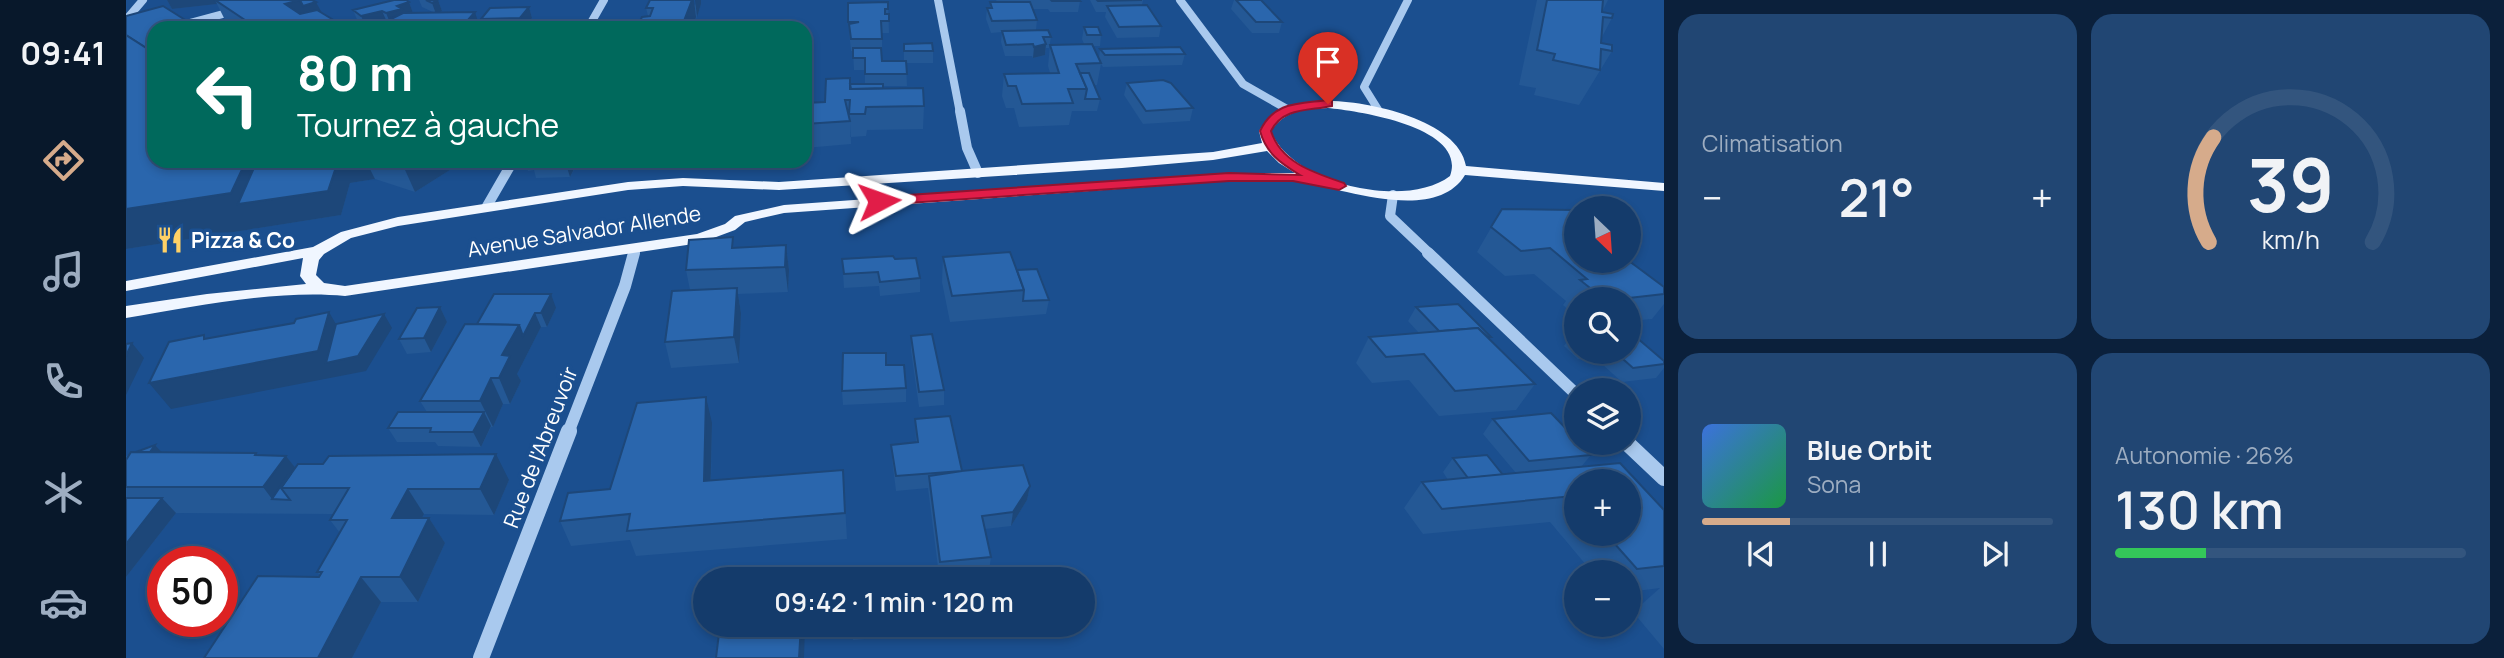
<!DOCTYPE html>
<html lang="fr">
<head>
<meta charset="utf-8">
<style>
	:root { --surface:#143b6b; --page:#214673; --text:#f1f3f6; --muted:#9dadc1; --line:#33557e; --accent:#d6ab8b }
	body { margin:0; font-family:Manrope,sans-serif; background:var(--page); color:var(--text); height:100vh; display:flex; flex-direction:column; font-size:26px; white-space:nowrap }
	* { box-sizing:border-box; margin:0 }
	p { font-size:23px; color:var(--muted) }
	.icon { flex:none; width:38px; height:38px; fill:none; stroke:currentColor; stroke-width:2; stroke-linecap:round; stroke-linejoin:round }
	.map { position:relative; flex:1; overflow:hidden }
	.details { display:flex; flex-direction:column; gap:14px; padding:14px; background:#0b203b; width:840px }
	.details>* { flex:none }
	.banner { position:absolute; left:21px; top:21px; width:665px; height:147px; border-radius:21px; box-shadow:0 4px 10px #0003,0 0 0 2px var(--line); background:#00695c; color:#fff; overflow:hidden }
	.needle { width:46px; rotate:155deg }
	.tools { position:absolute; left:1438px; top:196px; display:grid; gap:14px }
	.tools a { display:grid; place-items:center; width:77px; height:77px; border-radius:50%; background:var(--surface); box-shadow:0 4px 10px #0003,0 0 0 2px var(--line); font-size:35px }
	.speed { position:absolute; left:21px; top:546px; display:flex; gap:14px; font-size:35px; font-weight:700; text-align:center }
	.speed>* { display:grid; place-content:center; width:91px; height:91px; border-radius:50%; background:var(--surface); box-shadow:0 4px 10px #0003,0 0 0 2px var(--line); line-height:1 }
	.speed .limit { border:10px solid #d22; background:#fff; color:#111 }
	.pin { position:absolute; display:grid; place-items:center; width:60px; height:60px; color:#fff; margin:-72px -30px; border-radius:50% 50% 50% 0; rotate:-45deg; box-shadow:0 0 7px #0007 }
	.pin .icon { rotate:45deg }
	.me { position:absolute; width:77px; margin:-38px; rotate:86deg; stroke-linejoin:round; filter:drop-shadow(0 0 5px #0008) }
	.turn { display:flex; align-items:center; gap:24px; height:147px; padding:0 35px; font-size:32px }
	.turn .icon { width:91px; height:91px; stroke-width:2.5 }
	.turn b { display:block; font-size:49px; line-height:60px }
	.big { font-size:52px; font-weight:600; line-height:1.1 }
	.details .widget { flex:1; display:flex; flex-direction:column; justify-content:center; gap:10px; min-width:0; padding:0 24px; border-radius:21px; background:var(--page) }
	.details .dial { align-items:center; gap:0 }
	.dial svg { height:182px; overflow:visible; fill:none; stroke:var(--line); stroke-width:7; stroke-linecap:round; text-anchor:middle }
	.dial text { fill:var(--text); stroke:none }
	.song { display:flex; align-items:center; gap:21px }
	.cover { width:84px; height:84px; border-radius:10px; background:linear-gradient(135deg,hsl(220 70% 55%),hsl(140 70% 35%)) }
	.played { height:7px; border-radius:4px; background:linear-gradient(90deg,var(--accent) 25%,var(--line) 25%) }
	.keys { display:flex; justify-content:space-around; direction:ltr }
	.heat { display:flex; justify-content:space-between; align-items:center; font-size:38px; direction:ltr }
	.charge { height:10px; border-radius:5px; background:linear-gradient(90deg,#34c759 26%,var(--line) 0) }
	.details .tiles { flex:1; display:grid; gap:14px; grid-template-columns:repeat(2,1fr) }
	.trip { position:absolute; left:567px; top:567px; width:402px; height:70px; border-radius:35px; background:var(--surface); box-shadow:0 4px 10px #0003,0 0 0 2px var(--line); font-weight:600; line-height:70px; text-align:center }
	main { display:flex; flex:1; min-height:0 }
	.dock { display:flex; flex-direction:column; width:126px; justify-content:space-around; align-items:center; background:#08182b; color:var(--muted) }
	.dock .icon { width:49px; height:49px }
	.dock .active { color:var(--accent) }
	.dock b { font-size:32px; color:var(--text) }
	.map>svg:first-child { display:block }
</style>
</head>
<body>
<main>
<nav class="dock">
<b>09:41</b>
<svg class="icon active" aria-label="directions" viewBox="0 0 24 24"><path d="M12 3l9 9-9 9-9-9zM9 14v-3h6M13 9l2 2-2 2"/></svg>
<svg class="icon" aria-label="music" viewBox="0 0 24 24"><path d="M9 18V5l10-2v13"/><circle cx="6" cy="18" r="3"/><circle cx="16" cy="16" r="3"/></svg>
<svg class="icon" aria-label="phone" viewBox="0 0 24 24"><path d="M5 4h4l2 5-3 2q2 4 5 5l2-3 5 2v4C11 20 4 13 5 4z"/></svg>
<svg class="icon" aria-label="climate" viewBox="0 0 24 24"><path d="M12 3v18M4 7l16 10M4 17L20 7"/></svg>
<svg class="icon" aria-label="car" viewBox="0 0 24 24"><path d="M5 17H2v-5l4-1 3-4h7l3 4 3 1v5h-3M9 17h6M6 11h13"/><circle cx="7" cy="17" r="2"/><circle cx="17" cy="17" r="2"/></svg>
</nav>
<div class="map">
<svg width="1538" height="658" viewBox="0 0 1538 658">
	<rect width="100%" height="100%" fill="#1b4f8f"/>
	<g fill="none" stroke-linecap="round" stroke-linejoin="round">
		<g stroke="#a9c9ee" stroke-width="8">
			<polyline points="812,0 834,113"/>
			<polyline points="1054,0 1117,84 1161,109"/>
			<polyline points="0,20 17,0"/>
			<polyline points="45,28 112,10"/>
			<polyline points="462,28 478,0"/>
			<polyline points="1253,111 1238,87 1282,0"/>
		</g>
		<g stroke="#a9c9ee" stroke-width="10">
			<polyline points="834,111 841,148 852,173"/>
			<polyline points="1267,195 1264,216 1304,254"/>
			<polyline points="361,206 387,161"/>
			<polyline points="508,254 509,249"/>
		</g>
		<g stroke="#a9c9ee" stroke-width="12">
			<polyline points="1302,253 1451,395"/>
			<polyline points="442,433 499,286 508,253"/>
		</g>
		<g stroke="#a9c9ee" stroke-width="16">
			<polyline points="1501,443 1538,478"/>
			<polyline points="355,658 443,431"/>
		</g>
		<path fill="#f0f6ff" fill-rule="evenodd" d="M1193,101C1234,99 1332,118 1340,166L1538,183V191L1339,175C1309,225 1213,187 1169,181C1147,179 1124,181 1103,181L658,213L619,222L609,230L574,243L219,296C153,289 66,307 0,318V306L81,294L180,284L174,276L177,258L0,291V281L187,247L215,232L272,217L502,182L557,178L653,182L1087,152L1136,143L1133,131C1148,108 1166,103 1193,101ZM1202,108C1232,111 1342,127 1324,176C1280,210 1165,184 1145,131C1159,110 1179,109 1202,108ZM1141,151L1153,163L1169,173H1103L658,205L609,216L599,224L571,234L219,286L198,283L190,275L193,260L198,254L225,238L272,226L502,190L557,186L653,190L996,168L1087,160Z"/>
	</g>
	<g fill="#245895" fill-rule="evenodd">
		<polygon points="41,0 186,0 190,2 195,12 219,27 220,28 112,28 99,20 91,4 46,9"/>
		<polygon points="293,0 312,0 316,11 257,23 240,27 232,22 227,10 283,2 287,13 307,12 296,7"/>
		<polygon points="870,0 953,0 954,1 952,12 924,12 922,9 907,9 911,20 910,30 925,37 923,48 920,48 919,55 907,58 906,56 879,56 875,42 876,32 865,33 860,19 861,8 864,8 864,2 871,2"/>
		<polygon points="964,0 1017,0 1016,5 1035,26 1033,37 991,38 979,17 980,12 970,12"/>
		<polygon points="1108,0 1135,0 1156,22 1153,33 1126,33 1105,9"/>
		<polygon points="1411,0 1482,0 1476,12 1486,18 1476,37 1475,43 1486,51 1453,105 1408,95 1410,88 1393,85"/>
		<polygon points="762,2 763,33 756,33 756,61 778,61 778,44 807,51 807,63 780,63 781,86 757,86 757,88 798,106 797,129 741,130 740,136 724,137 724,122 725,144 679,148 679,103 699,102 724,85 739,84 739,70 728,70 727,51 725,51 722,22"/>
		<polygon points="575,4 567,28 511,28 522,16 520,8"/>
		<polygon points="403,7 406,18 398,28 358,28 355,19"/>
		<polygon points="0,16 28,161 334,161 335,163 289,192 249,179 224,183 215,215 0,249"/>
		<polygon points="648,20 649,28 625,28"/>
		<polygon points="958,27 975,35 974,46 967,46 973,58 974,49 1059,54 1056,65 977,67 975,64 971,85 968,85 974,99 971,111 946,111 943,125 893,127 888,108 880,108 876,96 878,74 924,73 922,66 924,45 958,44 956,39"/>
		<polygon points="1001,83 1067,108 1064,121 1017,124 998,95"/>
		<polygon points="399,161 476,161 473,168 448,170 444,177 410,178 408,170 402,171"/>
		<polygon points="1376,209 1451,261 1538,287 1538,304 1526,319 1503,321 1503,299 1451,299 1451,318 1437,305 1440,301 1408,274 1379,276 1351,252"/>
		<polygon points="660,245 663,270 662,292 612,294 615,313 613,363 545,368 539,342 564,290 560,270 608,248"/>
		<polygon points="817,257 891,270 923,300 920,314 824,322 816,282"/>
		<polygon points="716,259 769,259 794,278 794,292 754,296 753,286 718,288"/>
		<polygon points="314,307 321,322 305,352 281,354 273,339"/>
		<polygon points="1290,307 1365,337 1363,339 1409,384 1390,410 1313,416 1283,380 1246,383 1230,363 1243,337 1293,333 1282,321"/>
		<polygon points="430,308 421,327 415,327 391,374 395,381 384,404 377,404 367,427 365,427 355,447 312,446 309,442 271,442 262,428 301,412 294,401 351,324"/>
		<polygon points="1451,331 1451,352 1503,352 1538,361 1538,368 1530,378 1496,382 1467,356 1452,359 1438,346 1448,332"/>
		<polygon points="785,336 818,390 818,405 793,407 785,350"/>
		<polygon points="760,365 780,388 780,402 717,405 716,391"/>
		<polygon points="789,419 836,471 904,486 901,500 885,526 859,529 865,557 863,571 813,575 802,488 770,491 766,459 765,445 790,442"/>
		<path d="M1367,419L1465,455L1455,467L1538,510V649L1507,612L1534,588L1503,592V572H1466L1424,522L1297,534L1278,508L1296,482L1322,480L1317,472L1327,458L1377,475L1390,473L1357,434ZM1451,481L1503,534H1451Z"/>
		<polygon points="586,423 585,481 717,470 721,539 510,556 504,540 445,546 434,521 484,489"/>
		<polygon points="29,445 35,452 130,453 132,455 160,456 169,468 383,480 368,515 298,514 296,518 303,518 319,543 292,602 255,602 226,658 78,658 193,577 194,575 191,572 214,533 204,520 207,514 50,513 0,577 0,456"/>
		<polygon points="68,556 73,562 37,562 37,577 29,570 40,557"/>
		<polygon points="726,625 823,625 822,632 727,640"/>
	</g>
	<g fill="#1d4779">
		<polygon points="41,0 89,0 91,4 46,9"/>
		<polygon points="174,0 190,2 196,13 168,25 159,4"/>
		<polygon points="312,0 316,11 310,14 306,3"/>
		<polygon points="566,0 568,0 570,17 567,28 556,28"/>
		<polygon points="569,0 575,0 575,4 571,17"/>
		<polygon points="283,2 287,13 265,25 260,13 271,6"/>
		<polygon points="403,7 406,18 398,28 397,28 394,18"/>
		<polygon points="256,11 261,22 240,27 235,16"/>
		<polygon points="349,12 354,28 335,28"/>
		<polygon points="920,44 919,55 907,58 908,47"/>
		<polygon points="28,74 28,93 21,82"/>
		<polygon points="120,161 240,161 249,179 224,183 215,215 0,249 0,209"/>
		<polygon points="275,161 334,161 335,163 289,192"/>
		<polygon points="442,161 445,161 448,169 444,177 440,164"/>
		<polygon points="471,161 476,161 473,168"/>
		<polygon points="660,245 663,270 662,292 659,267"/>
		<polygon points="611,288 615,313 613,363 608,337"/>
		<polygon points="425,294 430,308 421,327 415,313"/>
		<polygon points="314,307 321,322 305,352 298,338"/>
		<polygon points="203,312 218,338 258,314 266,328 240,371 45,409 23,383"/>
		<polygon points="409,313 415,327 391,374 395,381 384,404 373,378 376,355 393,325"/>
		<polygon points="6,343 18,358 0,395 0,356"/>
		<polygon points="365,378 377,404 367,427 354,401"/>
		<polygon points="580,397 586,423 584,507 578,481"/>
		<polygon points="358,412 365,426 355,447 347,432"/>
		<polygon points="29,445 42,459 3,484"/>
		<polygon points="130,453 147,474 160,456 178,479 155,488 146,499 137,487 129,455"/>
		<polygon points="370,454 383,480 368,515 354,489"/>
		<polygon points="904,486 901,500 885,526 887,512"/>
		<polygon points="282,489 298,514 283,544 266,518"/>
		<polygon points="36,498 50,513 0,577 0,544"/>
		<polygon points="303,518 319,543 292,602 274,577"/>
		<polygon points="68,556 73,562 65,562"/>
		<polygon points="235,577 255,602 226,658 192,658"/>
		<polygon points="675,625 679,625 678,658 673,658"/>
	</g>
	<g fill="#2a66ad" stroke="#1d4779" stroke-width="2">
		<polygon points="89,0 174,0 159,4 174,14 191,10 219,27 216,28 131,28"/>
		<polygon points="174,0 186,0 190,2 177,6"/>
		<polygon points="268,0 280,0 283,2 271,6 276,9 260,13 256,11 235,16 227,10"/>
		<polygon points="300,0 312,0 306,3"/>
		<polygon points="524,0 566,0 556,26 511,27 516,17 524,16 527,8 520,8"/>
		<polygon points="925,0 953,0 954,1 926,1"/>
		<polygon points="971,0 1016,0 972,1"/>
		<polygon points="1110,0 1135,0 1156,22 1130,22"/>
		<polygon points="1421,0 1477,0 1476,12 1487,14 1486,18 1477,17 1475,43 1486,45 1486,51 1475,49 1474,70 1427,60 1429,54 1411,50"/>
		<polygon points="762,2 762,9 759,9 759,14 763,14 763,21 755,21 756,39 725,39 723,24 733,22 722,22 722,3"/>
		<polygon points="864,2 904,2 911,20 866,21 861,8 866,8"/>
		<polygon points="1021,5 1035,26 993,27 981,6"/>
		<polygon points="37,6 72,28 28,28 28,53 0,35 0,16"/>
		<polygon points="403,7 394,18 355,19 364,8"/>
		<polygon points="349,12 335,28 247,28 277,13"/>
		<polygon points="626,20 648,20 647,23 637,24 637,28 625,28"/>
		<polygon points="958,27 972,27 975,35 961,35"/>
		<polygon points="922,30 925,37 917,37 920,44 908,47 907,44 880,45 876,31"/>
		<polygon points="0,35 28,53 28,74 21,82 28,82 28,161 120,161 105,193 0,209"/>
		<polygon points="806,43 807,51 778,51 778,44"/>
		<polygon points="966,44 975,63 950,64 961,89 942,89 947,103 896,104 890,86 882,86 878,74 933,73 924,45"/>
		<polygon points="1054,47 1059,54 979,55 974,49"/>
		<polygon points="727,48 755,48 756,61 780,61 781,74 739,74 739,58 727,58"/>
		<polygon points="954,73 963,73 974,99 959,99 961,89"/>
		<polygon points="724,78 724,89 797,88 798,106 740,107 739,114 723,114 724,100 719,100 724,121 679,124 679,103 699,102 700,79"/>
		<polygon points="1037,80 1045,83 1067,108 1020,111 1001,83"/>
		<polygon points="724,84 757,84 757,88 725,89"/>
		<polygon points="131,161 212,161 202,191 112,204"/>
		<polygon points="408,161 442,161 440,164 406,165"/>
		<polygon points="1376,209 1447,210 1451,214 1451,261 1503,261 1538,287 1538,294 1494,299 1478,299 1454,280 1461,279 1424,248 1395,251 1365,227"/>
		<polygon points="607,237 606,248 660,245 659,267 560,270 563,240"/>
		<polygon points="884,252 898,290 826,296 817,257"/>
		<polygon points="767,256 769,259 790,258 794,278 754,282 752,272 718,274 716,259"/>
		<polygon points="911,269 923,300 897,301 898,290 891,270"/>
		<polygon points="611,288 608,337 539,342 546,291"/>
		<polygon points="368,294 425,294 415,313 409,313 397,336 393,325 351,324"/>
		<polygon points="1332,304 1365,337 1362,337 1352,328 1313,331 1290,307"/>
		<polygon points="314,307 298,338 273,339 291,308"/>
		<polygon points="203,312 192,351 23,383 43,342 78,335 78,339 168,323 170,319"/>
		<polygon points="258,314 232,356 200,363 210,324"/>
		<polygon points="339,324 393,325 376,355 384,356 373,378 365,378 354,401 294,401"/>
		<polygon points="1352,328 1409,384 1329,391 1298,354 1260,357 1243,337"/>
		<polygon points="1503,331 1538,361 1538,364 1507,368 1489,352 1503,352"/>
		<polygon points="806,334 818,390 793,392 785,336"/>
		<polygon points="6,343 0,356 0,344"/>
		<polygon points="717,353 760,353 760,365 778,365 780,388 716,391"/>
		<polygon points="580,397 578,481 717,470 719,513 501,531 504,514 434,521 442,493 484,489 511,403"/>
		<polygon points="272,412 358,412 347,432 304,432 305,428 262,428"/>
		<polygon points="1425,413 1451,440 1451,443 1454,443 1465,455 1403,461 1367,419"/>
		<polygon points="824,416 836,471 897,465 904,486 887,512 856,516 865,557 814,562 803,476 836,471 770,476 765,445 792,442 789,419"/>
		<polygon points="29,445 24,452 10,452"/>
		<polygon points="5,452 130,453 129,455 160,456 137,487 0,487 0,460"/>
		<polygon points="370,454 354,489 282,489 266,518 303,518 274,577 235,577 192,658 78,658 132,576 193,577 196,572 191,572 221,520 204,520 223,488 155,488 172,464 197,464 203,456"/>
		<polygon points="1361,455 1377,475 1342,478 1327,458"/>
		<polygon points="1494,463 1538,510 1538,566 1511,569 1480,534 1503,534 1503,481 1451,481 1451,500 1447,496 1316,509 1296,482"/>
		<polygon points="162,475 164,475 155,488 164,500 146,499"/>
		<polygon points="0,498 36,498 0,544"/>
		<polygon points="68,556 65,562 37,562 37,570 29,570 40,557"/>
		<polygon points="677,573 677,579 610,579"/>
		<polygon points="594,625 675,625 673,658 590,658"/>
	</g>
	<path fill="#e11d48" stroke="#92132f" stroke-width="2" d="M1202,100L1206,101V106C1183,111 1157,107 1145,131C1155,163 1189,173 1218,183L1220,186L1213,190L1167,181H1103L753,205L747,201L753,197L1103,173L1174,175C1154,163 1140,153 1134,131C1148,101 1173,104 1202,100Z"/>
	<defs>
		<g id="restaurant-bare" transform="scale(2.1)"><path d="M-5-6h1v4h1v-4h1v4h1v-4h1v5L-1.5 .5V6h-2V.5L-5-1ZM5-6V6H3V1.5H1.5Q1.5-4 5-6Z" fill="#ffd166" stroke="#1b4f8f" stroke-width="2.5" paint-order="stroke"/></g>
	</defs>
	<g fill-rule="evenodd">
		<use href="#restaurant-bare" x="44" y="240"/>
	</g>
	<g text-anchor="middle" dominant-baseline="central" stroke-width="7" stroke-linejoin="round" paint-order="stroke">
		<g font-size="21" fill="#fff" stroke="#1b4f8f">
			<text transform="translate(458 231) rotate(-9)">Avenue Salvador Allende</text>
			<text transform="translate(414 447) rotate(-69)">Rue de l'Abreuvoir</text>
		</g>
		<g font-size="21" font-weight="bold" fill="#fff" stroke="#1b4f8f" text-anchor="start">
			<text x="65" y="240">Pizza &amp; Co</text>
		</g>
	</g>
</svg>
<div class="tools">
<a><svg class="needle" viewBox="-14 -14 28 28"><path d="M0-13l5 13h-10z" fill="#e53935"/><path d="M0 13l5-13h-10z" fill="#9dadc1"/></svg></a>
<a><svg class="icon" aria-label="search" viewBox="0 0 24 24"><circle cx="10" cy="10" r="6"/><path d="M15 15l6 6"/></svg></a>
<a><svg class="icon" aria-label="layers" viewBox="0 0 24 24"><path d="M12 4l9 5-9 5-9-5zM3 14l9 5 9-5"/></svg></a>
<a>+</a>
<a>−</a>
</div>
<div class="speed"><div class="limit">50</div></div>
<div class="pin" style="left:1202px;top:104px;background:#d93025"><svg class="icon" aria-label="arrive" viewBox="0 0 24 24"><path d="M6 21V4h12l-3 4 3 4H6"/></svg></div>
<svg class="me" style="left:753px;top:201px" viewBox="-20 -20 40 40"><path d="M0-17L14 15 0 8-14 15z" fill="#e11d48" stroke="#fff" stroke-width="4"/></svg>
<div class="trip">09:42 · 1 min · 120 m</div>
<div class="banner">
<div class="turn"><svg class="icon" aria-label="left" viewBox="0 0 24 24"><path d="M17 20v-9H6M10 6l-5 5 5 5"/></svg><div><b>80 m</b>Tournez à gauche</div></div>
</div>
</div>
<section class="details">
<div class="tiles">
<div class="widget"><p>Climatisation</p>
<div class="heat"><a>−</a><b class="big">21°</b><a>+</a></div>
</div>
<div class="widget dial"><svg viewBox="0 0 100 80">
<path d="M14 69A42 42 0 1 1 86 69"/>
<path d="M14 69A42 42 0 0 1 16 23" stroke="#d6ab8b"/>
<text x="50" y="56" font-size="32" font-weight="700">39</text>
<text x="50" y="72" font-size="11">km/h</text>
</svg></div>
<div class="widget">
<div class="song"><i class="cover"></i><div><b>Blue Orbit</b><p>Sona</p></div></div>
<div class="played"></div>
<div class="keys"><svg class="icon" aria-label="previous" viewBox="0 0 24 24"><path d="M18 5L8 12l10 7zM5 5v14"/></svg><svg class="icon" aria-label="pause" viewBox="0 0 24 24"><path d="M8 5v14M16 5v14"/></svg><svg class="icon" aria-label="next" viewBox="0 0 24 24"><path d="M6 5l10 7-10 7zM19 5v14"/></svg></div>
</div>
<div class="widget"><p>Autonomie · 26%</p><b class="big">130 km</b><div class="charge"></div></div>
</div>
</section>
</main>
</body>
</html>
